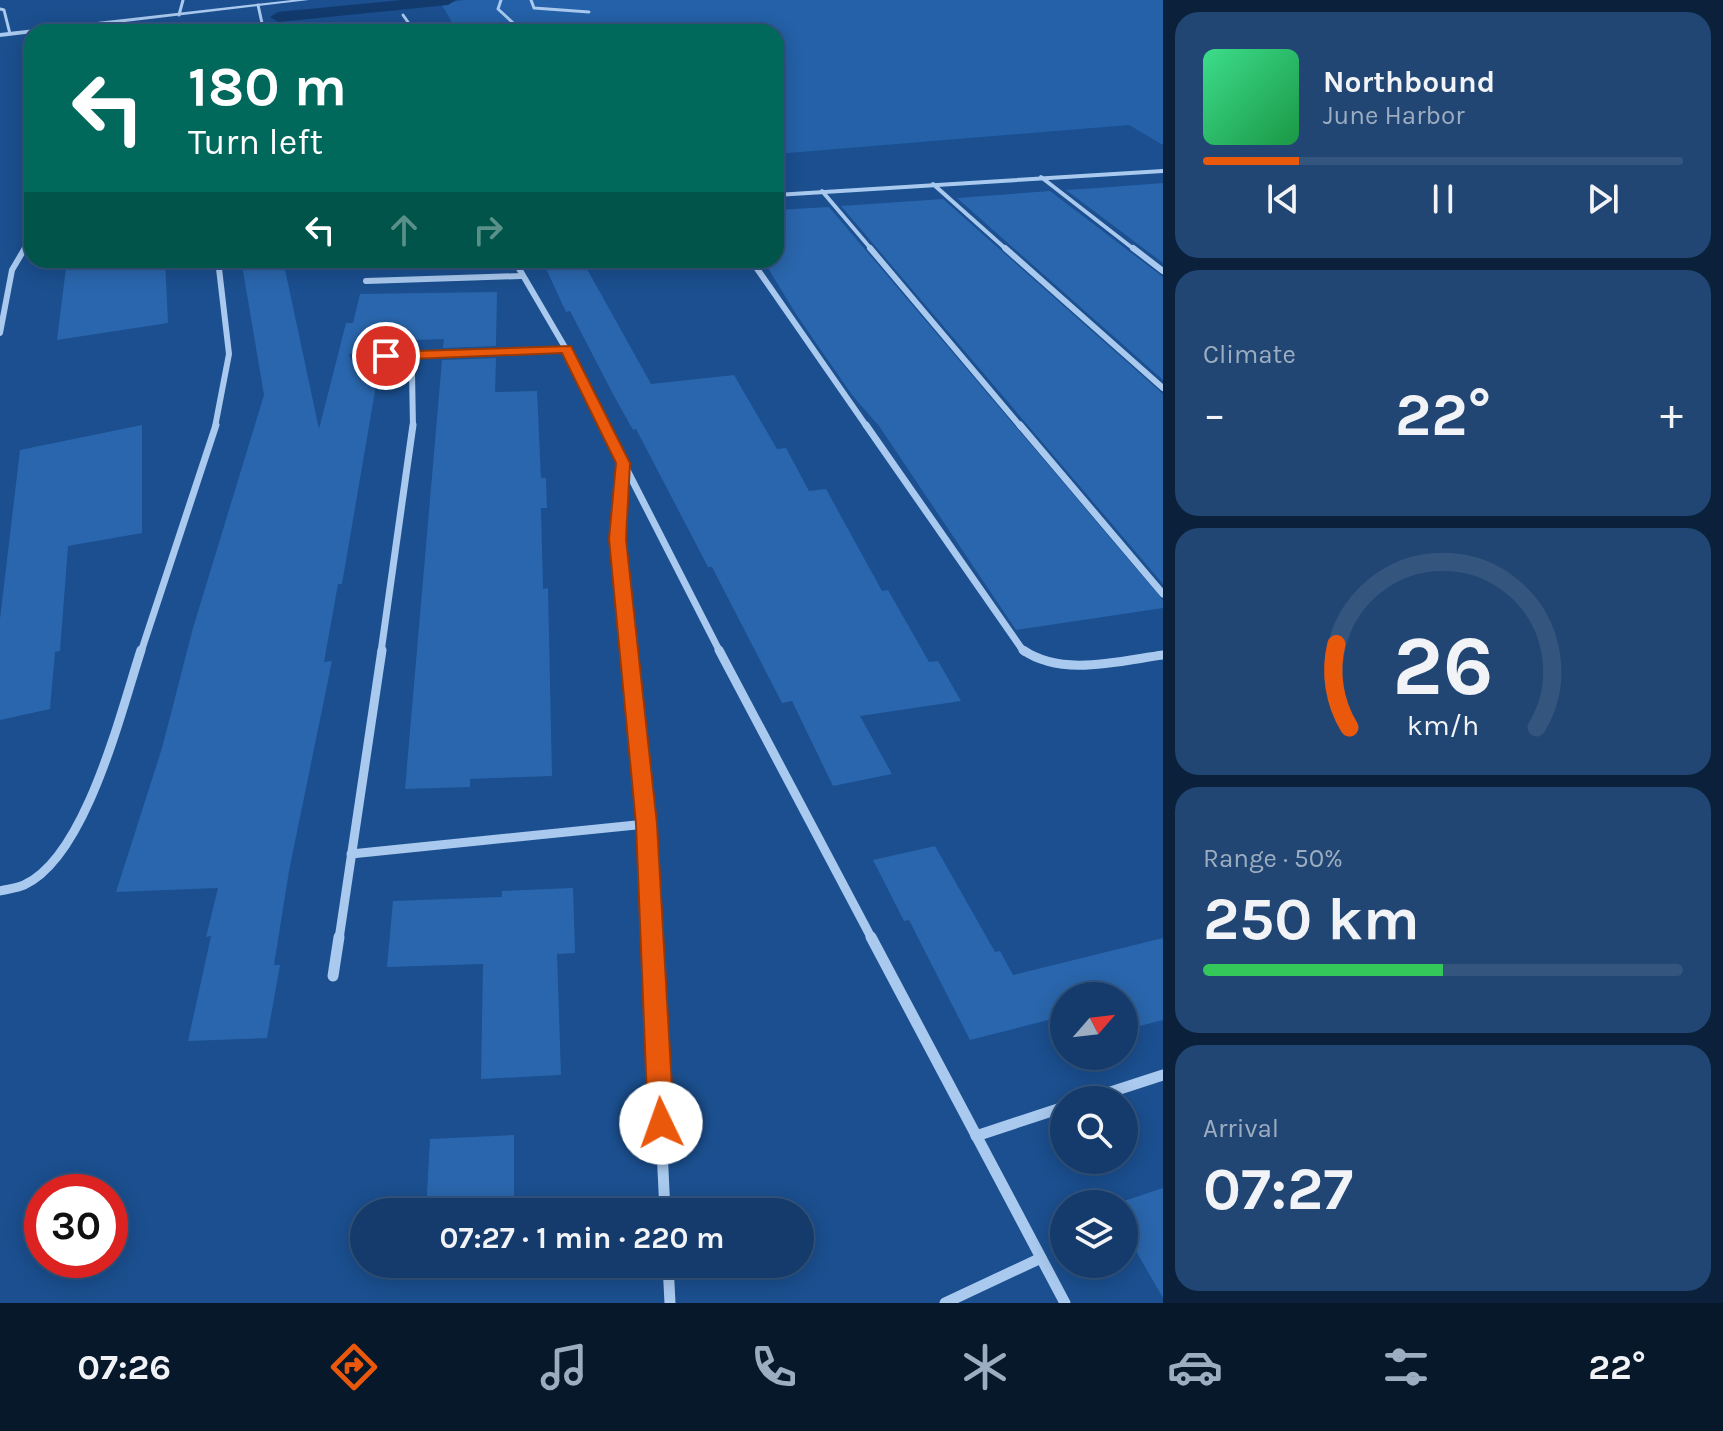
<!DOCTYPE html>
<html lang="en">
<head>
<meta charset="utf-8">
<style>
	:root { --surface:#143b6b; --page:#214673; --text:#f1f3f6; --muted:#9dadc1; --line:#33557e; --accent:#ea580c }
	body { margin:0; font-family:Karla,sans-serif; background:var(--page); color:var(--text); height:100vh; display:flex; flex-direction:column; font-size:30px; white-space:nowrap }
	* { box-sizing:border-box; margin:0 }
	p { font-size:26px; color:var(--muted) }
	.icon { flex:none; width:44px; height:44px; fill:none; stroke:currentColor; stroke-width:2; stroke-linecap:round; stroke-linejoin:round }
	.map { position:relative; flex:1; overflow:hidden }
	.drawer { display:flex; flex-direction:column; gap:12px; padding:12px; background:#0b203b; width:560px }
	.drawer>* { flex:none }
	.hud { position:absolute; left:24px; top:24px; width:760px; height:244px; border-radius:24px; box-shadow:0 4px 20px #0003,0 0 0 2px var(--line); background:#00695c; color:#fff; overflow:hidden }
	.needle { width:52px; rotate:62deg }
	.fabs { position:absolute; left:1050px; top:982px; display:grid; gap:16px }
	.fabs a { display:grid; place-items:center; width:88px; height:88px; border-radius:50%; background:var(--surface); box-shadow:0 4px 20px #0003,0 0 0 2px var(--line); font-size:40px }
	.speed { position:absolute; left:24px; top:1174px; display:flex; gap:16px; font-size:40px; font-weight:700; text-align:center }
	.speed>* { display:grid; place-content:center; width:104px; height:104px; border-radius:50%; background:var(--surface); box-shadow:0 4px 20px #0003,0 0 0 2px var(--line); line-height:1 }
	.speed .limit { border:12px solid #d22; background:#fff; color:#111 }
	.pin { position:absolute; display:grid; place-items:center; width:68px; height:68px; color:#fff; margin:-34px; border:4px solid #fff; border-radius:50%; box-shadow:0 2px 8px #0007 }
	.me { position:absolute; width:88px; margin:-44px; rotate:357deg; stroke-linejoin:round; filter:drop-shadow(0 0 6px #0008) }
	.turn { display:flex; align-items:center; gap:28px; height:168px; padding:0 32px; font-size:36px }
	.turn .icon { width:104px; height:104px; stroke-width:2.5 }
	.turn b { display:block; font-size:56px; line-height:68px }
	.lanes { display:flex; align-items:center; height:76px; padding:0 32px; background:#0003; justify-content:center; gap:40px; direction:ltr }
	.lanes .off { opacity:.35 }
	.big { font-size:60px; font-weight:700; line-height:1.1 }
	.drawer .widget { flex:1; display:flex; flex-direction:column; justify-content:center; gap:12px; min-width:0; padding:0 28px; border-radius:24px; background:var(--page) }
	.drawer .dial { align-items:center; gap:0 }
	.dial svg { height:208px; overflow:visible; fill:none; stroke:var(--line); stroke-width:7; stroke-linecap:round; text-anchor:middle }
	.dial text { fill:var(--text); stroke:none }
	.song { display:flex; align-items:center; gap:24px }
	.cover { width:96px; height:96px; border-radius:12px; background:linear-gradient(135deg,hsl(150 70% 55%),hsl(140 70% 35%)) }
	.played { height:8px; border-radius:4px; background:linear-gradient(90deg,var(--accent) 20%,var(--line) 20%) }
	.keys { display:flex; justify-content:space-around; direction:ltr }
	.heat { display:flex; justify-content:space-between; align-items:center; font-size:44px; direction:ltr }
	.charge { height:12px; border-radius:6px; background:linear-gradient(90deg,#34c759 50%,var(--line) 0) }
	.trip { position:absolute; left:350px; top:1198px; width:464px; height:80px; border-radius:40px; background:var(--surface); box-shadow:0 4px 20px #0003,0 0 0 2px var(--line); font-weight:700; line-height:80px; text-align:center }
	.menu { display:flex; height:128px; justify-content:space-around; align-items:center; background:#08182b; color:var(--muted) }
	.menu .icon { width:56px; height:56px }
	.menu .active { color:var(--accent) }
	.menu b { font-size:36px; color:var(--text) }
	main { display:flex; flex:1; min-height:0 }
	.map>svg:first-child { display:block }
</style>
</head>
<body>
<main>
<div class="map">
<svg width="1163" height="1303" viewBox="0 0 1163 1303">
	<rect width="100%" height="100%" fill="#1b4f8f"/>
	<polygon fill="#2461a8" points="464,0 1163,0 1163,145 1129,125 776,154 776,32 458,32 441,4"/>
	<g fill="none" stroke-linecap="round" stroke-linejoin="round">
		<polygon fill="#123a6d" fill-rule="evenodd" points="402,0 456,0 448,5 278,22 270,17 278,12"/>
	</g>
	<g fill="#2a66ad">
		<polygon points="1163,183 1163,263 1066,190 1098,188"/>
		<polygon points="1050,191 1163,277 1163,380 957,198"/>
		<polygon points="943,199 1163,394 1163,584 841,206"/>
		<polygon points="829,207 1163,600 1163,608 1016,630 879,426 852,395 796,314 763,260 776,260 776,210"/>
		<polygon points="67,260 165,260 168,323 57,340"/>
		<polygon points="283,260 319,429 346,323 353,323 360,294 497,292 496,346 443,348 444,339 385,341 383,350 355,351 349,355 353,363 380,362 342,584 338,584 324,662 332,661 289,871 274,965 280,965 267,1038 188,1041 211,936 206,937 218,888 116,892 162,748 193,628 264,395 242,265"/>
		<polygon points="542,260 582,260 651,384 734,375 777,449 786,448 809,491 826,489 882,591 888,590 929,662 938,661 961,701 860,716 892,774 833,786 792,701 782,703 712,567 708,567 636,429 633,430 614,396 570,311 566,312"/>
		<polygon points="496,358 495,392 537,391 541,478 546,478 547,508 541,508 543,589 548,588 552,776 470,779 470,787 405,789 442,360"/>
		<polygon points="142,425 142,533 68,546 60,651 55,652 50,709 0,720 0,619 20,450"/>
		<polygon points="935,846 995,952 1000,951 1013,975 1163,938 1163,1020 1124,1030 1124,996 1064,996 1064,1016 970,1040 909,920 904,921 873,860"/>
		<polygon points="573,888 575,953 557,954 561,1075 481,1079 483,964 387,967 393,901 502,897 502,891"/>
		<polygon points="514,1135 514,1212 426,1212 430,1139"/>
		<polygon points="1163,1188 1163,1298 1124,1230 1124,1201"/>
	</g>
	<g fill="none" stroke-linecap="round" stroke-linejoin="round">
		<g stroke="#a9c9ee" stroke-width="3">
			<polyline points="531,0 534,8 589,12"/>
			<polyline points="277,32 353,24 358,32"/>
		</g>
		<g stroke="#a9c9ee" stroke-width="3">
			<polyline points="501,0 498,9 523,32"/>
			<polyline points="258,5 264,32"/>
			<polyline points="0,9 4,10 10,34"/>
			<polyline points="179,15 183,0"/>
			<polyline points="403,15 415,32"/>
		</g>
		<g stroke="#a9c9ee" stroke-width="4">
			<polyline points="1041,177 1135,250"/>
			<polyline points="933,184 1007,250"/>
			<polyline points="822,191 872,250"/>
			<polyline points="776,195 1163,171"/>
			<polyline points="23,250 32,242"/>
		</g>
		<g stroke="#a9c9ee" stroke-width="6">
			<polyline points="870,248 1021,427"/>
			<polyline points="1005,248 1163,388"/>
			<polyline points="1133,248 1163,271"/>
			<polyline points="514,260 566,349 605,427"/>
			<polyline points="751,260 867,427"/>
			<polyline points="366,281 521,276"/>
			<polyline points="0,333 12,270 25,248"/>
			<polyline points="355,357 566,349"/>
			<polyline points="215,427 229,354 218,260"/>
			<polyline points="413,427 412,373 417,355"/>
		</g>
		<g stroke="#a9c9ee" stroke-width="7">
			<polyline points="604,425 720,652"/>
			<polyline points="866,425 1024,652"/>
			<polyline points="1020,425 1163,594"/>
			<polyline points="623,463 617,539 629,652"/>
			<polyline points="141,652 216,425"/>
			<polyline points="381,652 413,425"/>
		</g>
		<g stroke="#a9c9ee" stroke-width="9">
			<polyline points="628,650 646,824 652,939"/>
			<polyline points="719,650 872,939"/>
			<path d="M1023,650C1062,677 1119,661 1163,655"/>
			<polyline points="351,854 646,824"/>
			<path d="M0,891C8,889 17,888 24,885C86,857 121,711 141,650"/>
			<polyline points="339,939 382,650"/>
		</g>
		<g stroke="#a9c9ee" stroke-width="11">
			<polyline points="652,937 665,1212"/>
			<polyline points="871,937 1065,1303"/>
			<polyline points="333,976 339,937"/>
			<polyline points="1086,1100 1163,1075"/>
			<polyline points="976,1136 1064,1107"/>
			<polyline points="668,1264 670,1303"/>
			<polyline points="945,1303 1041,1258"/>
		</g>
		<polygon fill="#a9c9ee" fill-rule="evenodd" points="292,0 309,0 0,37 0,33"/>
	</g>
	<polygon fill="#ea580c" stroke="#983908" stroke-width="2" points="571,346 630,463 626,539 657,824 674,1123 670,1132 661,1136 652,1132 648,1123 636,824 609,539 616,463 562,353 386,360 379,356 386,352"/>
</svg>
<div class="fabs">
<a><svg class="needle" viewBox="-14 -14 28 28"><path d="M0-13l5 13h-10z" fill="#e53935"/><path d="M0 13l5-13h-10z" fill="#9dadc1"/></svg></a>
<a><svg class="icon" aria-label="search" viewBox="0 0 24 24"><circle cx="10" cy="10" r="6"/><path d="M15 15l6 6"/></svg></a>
<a><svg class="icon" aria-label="layers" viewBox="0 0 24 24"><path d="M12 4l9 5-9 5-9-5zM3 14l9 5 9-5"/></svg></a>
</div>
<div class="speed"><div class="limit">30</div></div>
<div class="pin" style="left:386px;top:356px;background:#d93025"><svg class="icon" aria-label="arrive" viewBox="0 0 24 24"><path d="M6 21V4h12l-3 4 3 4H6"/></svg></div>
<svg class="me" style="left:661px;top:1123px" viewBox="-20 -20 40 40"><circle r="19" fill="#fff"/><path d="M0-13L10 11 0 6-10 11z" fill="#ea580c"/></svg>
<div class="trip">07:27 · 1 min · 220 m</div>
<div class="hud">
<div class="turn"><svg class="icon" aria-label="left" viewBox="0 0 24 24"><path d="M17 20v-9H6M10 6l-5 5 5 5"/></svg><div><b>180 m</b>Turn left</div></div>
<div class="lanes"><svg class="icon" aria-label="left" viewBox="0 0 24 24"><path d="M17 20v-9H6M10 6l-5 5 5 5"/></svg><svg class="icon off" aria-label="ahead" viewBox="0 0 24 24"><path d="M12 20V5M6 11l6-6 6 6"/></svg><svg class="icon off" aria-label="right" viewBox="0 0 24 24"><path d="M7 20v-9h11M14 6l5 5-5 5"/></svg></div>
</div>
</div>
<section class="drawer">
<div class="widget">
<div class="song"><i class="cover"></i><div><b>Northbound</b><p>June Harbor</p></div></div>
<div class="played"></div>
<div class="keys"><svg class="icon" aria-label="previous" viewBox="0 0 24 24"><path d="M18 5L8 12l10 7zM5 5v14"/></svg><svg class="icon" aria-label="pause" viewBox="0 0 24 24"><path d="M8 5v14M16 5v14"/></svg><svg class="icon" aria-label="next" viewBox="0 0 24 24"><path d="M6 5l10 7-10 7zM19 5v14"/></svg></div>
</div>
<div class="widget"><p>Climate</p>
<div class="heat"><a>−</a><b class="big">22°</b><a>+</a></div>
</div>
<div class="widget dial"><svg viewBox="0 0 100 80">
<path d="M14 69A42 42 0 1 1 86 69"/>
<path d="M14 69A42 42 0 0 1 9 37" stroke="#ea580c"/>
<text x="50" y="56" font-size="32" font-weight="700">26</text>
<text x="50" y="72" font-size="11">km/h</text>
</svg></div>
<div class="widget"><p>Range · 50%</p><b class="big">250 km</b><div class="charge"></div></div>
<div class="widget"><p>Arrival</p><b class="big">07:27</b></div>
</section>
</main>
<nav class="menu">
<b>07:26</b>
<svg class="icon active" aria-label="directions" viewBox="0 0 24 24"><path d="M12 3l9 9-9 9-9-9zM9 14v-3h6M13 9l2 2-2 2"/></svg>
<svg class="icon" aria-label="music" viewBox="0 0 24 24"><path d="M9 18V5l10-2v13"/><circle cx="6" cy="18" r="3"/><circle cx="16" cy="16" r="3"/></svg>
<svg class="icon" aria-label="phone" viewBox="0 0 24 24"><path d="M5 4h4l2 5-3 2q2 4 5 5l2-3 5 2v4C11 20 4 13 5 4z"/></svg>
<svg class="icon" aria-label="climate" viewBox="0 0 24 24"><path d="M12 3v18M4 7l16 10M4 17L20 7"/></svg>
<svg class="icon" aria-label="car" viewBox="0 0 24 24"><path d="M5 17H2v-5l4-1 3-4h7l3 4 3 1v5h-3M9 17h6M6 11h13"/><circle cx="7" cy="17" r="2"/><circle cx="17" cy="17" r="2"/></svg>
<svg class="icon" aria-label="filters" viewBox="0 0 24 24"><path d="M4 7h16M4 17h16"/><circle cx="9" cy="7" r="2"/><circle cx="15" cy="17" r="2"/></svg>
<b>22°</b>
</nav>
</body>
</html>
